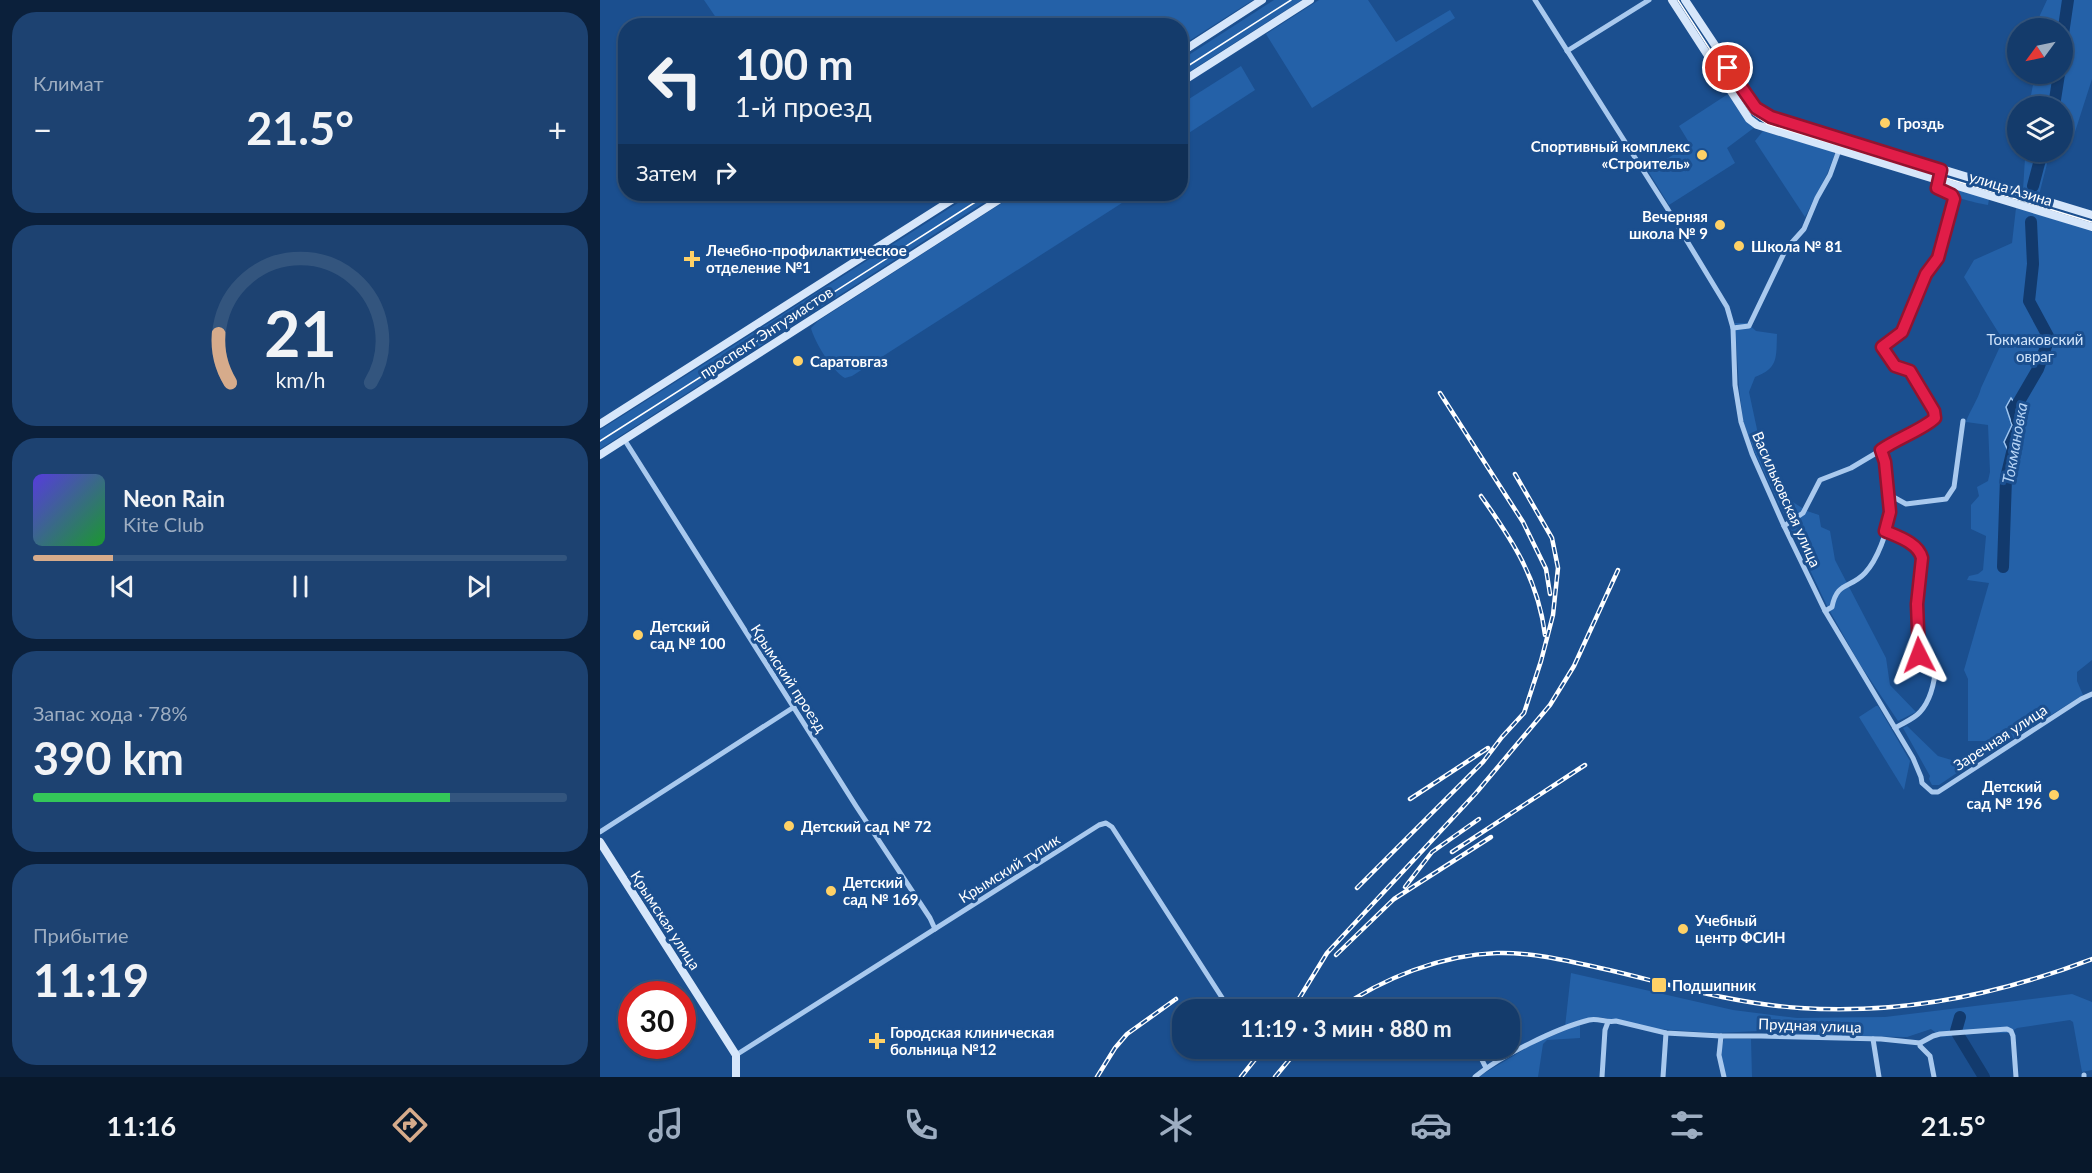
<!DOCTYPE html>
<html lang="ru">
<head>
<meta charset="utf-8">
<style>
	:root { --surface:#143b6b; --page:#1d4271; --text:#f1f3f6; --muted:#9dadc1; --line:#33557e; --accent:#d6ab8b }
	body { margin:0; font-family:Lato,sans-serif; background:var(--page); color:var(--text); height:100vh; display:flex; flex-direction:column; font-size:22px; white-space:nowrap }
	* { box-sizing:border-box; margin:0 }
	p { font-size:20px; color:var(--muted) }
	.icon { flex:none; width:33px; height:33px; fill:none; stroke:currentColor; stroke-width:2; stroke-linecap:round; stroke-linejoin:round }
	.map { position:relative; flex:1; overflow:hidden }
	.drawer { display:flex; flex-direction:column; gap:12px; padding:12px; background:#0b203b; width:600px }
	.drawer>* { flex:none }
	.top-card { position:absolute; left:18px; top:18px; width:570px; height:183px; border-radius:24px; box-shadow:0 2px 4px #0004,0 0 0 2px var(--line); background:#143b6b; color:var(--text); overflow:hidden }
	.needle { width:39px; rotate:237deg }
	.controls { position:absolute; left:1407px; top:18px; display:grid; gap:12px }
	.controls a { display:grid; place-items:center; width:66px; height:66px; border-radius:50%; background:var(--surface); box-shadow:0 2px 4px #0004,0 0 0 2px var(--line); font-size:30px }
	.speed { position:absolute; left:18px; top:981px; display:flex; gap:12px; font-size:30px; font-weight:700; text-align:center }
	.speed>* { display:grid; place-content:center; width:78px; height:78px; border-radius:50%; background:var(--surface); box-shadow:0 2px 4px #0004,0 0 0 2px var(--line); line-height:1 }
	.speed .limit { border:9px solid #d22; background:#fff; color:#111 }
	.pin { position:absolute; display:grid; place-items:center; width:51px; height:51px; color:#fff; margin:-26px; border:3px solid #fff; border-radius:50%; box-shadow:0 2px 6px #0007 }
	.me { position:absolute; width:66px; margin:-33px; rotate:357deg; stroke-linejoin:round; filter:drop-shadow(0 0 4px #0008) }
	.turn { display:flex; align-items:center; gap:21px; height:126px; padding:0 18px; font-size:27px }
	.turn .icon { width:78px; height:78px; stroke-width:2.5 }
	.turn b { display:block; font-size:42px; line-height:51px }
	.then { display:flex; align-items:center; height:57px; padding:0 18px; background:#0003; gap:12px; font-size:22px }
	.big { font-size:45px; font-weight:700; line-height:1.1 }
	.drawer .card { flex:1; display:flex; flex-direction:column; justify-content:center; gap:9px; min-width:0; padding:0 21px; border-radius:24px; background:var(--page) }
	.drawer .dial { align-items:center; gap:0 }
	.dial svg { height:156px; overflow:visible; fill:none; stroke:var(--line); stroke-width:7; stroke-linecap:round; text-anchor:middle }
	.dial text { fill:var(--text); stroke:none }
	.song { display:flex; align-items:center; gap:18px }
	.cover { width:72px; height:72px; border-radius:9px; background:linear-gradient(135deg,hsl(250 70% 55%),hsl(130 70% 35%)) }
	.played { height:6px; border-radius:3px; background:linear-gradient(90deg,var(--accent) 15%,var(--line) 15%) }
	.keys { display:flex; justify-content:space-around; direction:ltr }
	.heat { display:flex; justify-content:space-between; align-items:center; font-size:33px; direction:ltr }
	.charge { height:9px; border-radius:4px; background:linear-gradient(90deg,#34c759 78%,var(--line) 0) }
	.trip { position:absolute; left:572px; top:999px; width:348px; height:60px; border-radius:24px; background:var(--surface); box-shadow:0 2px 4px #0004,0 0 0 2px var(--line); font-weight:700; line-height:60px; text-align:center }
	.tab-bar { display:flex; height:96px; justify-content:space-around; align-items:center; background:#08182b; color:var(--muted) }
	.tab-bar .icon { width:42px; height:42px }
	.tab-bar .selected { color:var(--accent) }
	.tab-bar b { font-size:27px; color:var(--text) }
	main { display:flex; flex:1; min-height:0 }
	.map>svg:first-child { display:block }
</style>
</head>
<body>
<main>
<section class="drawer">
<div class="card"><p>Климат</p>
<div class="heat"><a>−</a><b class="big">21.5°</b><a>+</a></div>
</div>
<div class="card dial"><svg viewBox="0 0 100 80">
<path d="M14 69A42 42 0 1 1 86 69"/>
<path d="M14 69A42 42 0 0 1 8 44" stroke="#d6ab8b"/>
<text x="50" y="56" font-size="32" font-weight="700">21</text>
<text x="50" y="72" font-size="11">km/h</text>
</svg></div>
<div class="card">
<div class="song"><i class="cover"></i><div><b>Neon Rain</b><p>Kite Club</p></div></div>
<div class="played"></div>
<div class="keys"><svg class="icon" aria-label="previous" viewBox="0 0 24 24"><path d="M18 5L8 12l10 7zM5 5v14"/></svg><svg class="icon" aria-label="pause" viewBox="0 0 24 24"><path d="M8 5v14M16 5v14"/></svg><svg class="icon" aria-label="next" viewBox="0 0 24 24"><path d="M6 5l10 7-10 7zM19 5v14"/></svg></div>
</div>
<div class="card"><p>Запас хода · 78%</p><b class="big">390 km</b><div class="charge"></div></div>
<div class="card"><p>Прибытие</p><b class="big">11:19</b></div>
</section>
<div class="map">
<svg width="1492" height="1077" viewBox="0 0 1492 1077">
	<rect width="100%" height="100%" fill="#1b4f8f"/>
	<g fill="#2461a8">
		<polygon points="104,0 653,0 581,46 580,26 121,25"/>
		<polygon points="674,0 702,0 581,77 581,60"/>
		<polygon points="719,0 768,0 796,42 850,10 855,18 712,108 666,34"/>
		<polygon points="1447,0 1492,0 1492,79 1473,138 1463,136 1462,106 1429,106 1435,74 1462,74 1462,28 1434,28"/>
		<polygon points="641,66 655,90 581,138 581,104"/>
		<polygon points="1128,94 1145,120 1155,127 1127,148 1135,163 1069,205 1048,171 1090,144 1079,126"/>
		<polygon points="1163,131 1232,151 1235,154 1227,174 1205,217 1155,141"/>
		<polygon points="1420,152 1450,152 1439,195 1423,190 1425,158"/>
		<path d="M1341,184L1389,199L1388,205C1373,202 1349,198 1341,184Z"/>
		<polygon points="372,194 397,194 0,449 0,430"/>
		<path d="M416,194H536L252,376L245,378C232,371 214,341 211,328L218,321Z"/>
		<path d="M1416,208L1492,230V660L1477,672V681L1483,695L1409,741H1368V679L1364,670L1389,583L1367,580L1369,576L1378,574L1383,570L1386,536L1371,529V505L1379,496L1377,487L1388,481L1390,472L1388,425L1366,422C1370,410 1378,400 1381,388L1403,340L1364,277L1374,260L1412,243Z"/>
		<path d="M1135,323H1147L1156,331L1177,334C1176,357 1179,368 1155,377L1149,392L1158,434L1188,499L1207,511L1219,515L1221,527L1230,531L1235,560L1286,658L1290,685L1316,712L1298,721L1259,663L1227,606L1155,453L1143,421L1139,387Z"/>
		<polygon points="1276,706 1278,706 1310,761 1304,790 1259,717"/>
		<polygon points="1307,726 1338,756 1355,761 1375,752 1378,755 1376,760 1339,785 1332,785 1329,779 1330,776 1303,728"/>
		<polygon points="971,973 1133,1010 1197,1018 1285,1017 1472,994 1492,1002 1492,1070 1482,1072 1473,1022 1470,1020 1417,1028 1409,1033 1382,1033 1341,1037 1331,1029 1307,1037 1216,1036 1160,1031 1116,1033 1057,1029 999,1017 985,1019 965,1027"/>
		<polygon points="980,1024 980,1038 947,1040 943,1044 938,1077 878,1077 933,1044"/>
		<path d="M1124,1039H1151L1152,1077H1125C1123,1064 1119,1051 1124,1039Z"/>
	</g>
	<path fill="#123a6d" stroke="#9cc4f0" stroke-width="1.5" d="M1411,398C1424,414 1425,433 1418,453L1410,455L1404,442L1412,425L1406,407Z"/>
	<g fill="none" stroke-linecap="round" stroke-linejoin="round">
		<g stroke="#123a6d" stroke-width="12">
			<polyline points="1462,41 1468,0"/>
			<polyline points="1454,106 1459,74"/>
			<polyline points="1433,186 1442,152"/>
			<polyline points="1417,420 1417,405 1438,369 1449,338 1429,301 1433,264 1431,222"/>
			<polyline points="1403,567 1406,478 1415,440"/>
			<polyline points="1360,1017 1356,1031 1384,1077"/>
		</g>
		<g stroke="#a9c9ee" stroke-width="5">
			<polyline points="935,0 1067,208 1127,307 1133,328 1135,385 1141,422 1152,454 1184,526 1225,611 1313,758 1321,777 1322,783 1332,792 1338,792 1481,699 1492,694"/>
			<polyline points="967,51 1049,0"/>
			<polyline points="1133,328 1149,326 1186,249 1204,229 1217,198 1230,175 1243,139"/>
			<polyline points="24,439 256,806 330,918 335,929"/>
			<polyline points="1288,494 1306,504 1346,499 1354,487 1363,421"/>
			<polyline points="1184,526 1203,513 1220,480 1251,468 1335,418 1334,411 1310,371 1295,366 1283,347 1302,332 1326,274 1338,258 1354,199 1352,195 1337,188 1341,169"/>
			<path d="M1285,532C1299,537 1318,543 1322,558L1317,604L1319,655"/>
			<path d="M1225,611L1232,607C1237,581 1250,589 1265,573C1278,559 1287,532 1290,514C1291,500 1286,462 1281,450"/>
			<path d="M1295,728C1303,723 1314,719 1320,712C1331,700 1335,679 1336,664"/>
			<polyline points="0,832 194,707"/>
			<polyline points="841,1008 844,1010"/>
			<polyline points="862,1010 868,1007 886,1010"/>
			<polyline points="909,1011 911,1011"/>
			<polyline points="1121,1036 1119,1055 1124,1077"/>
			<polyline points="1273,1039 1279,1077"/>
			<polyline points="1320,1043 1320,1046 1330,1056 1334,1077"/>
			<polyline points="880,1048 879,1054 886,1068"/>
			<polyline points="136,1055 499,825 506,823 512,827 630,1010"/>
			<path d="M875,1077C900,1056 957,1028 989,1020C999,1018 1006,1023 1016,1021L1066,1033L1121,1036H1161L1281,1039L1320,1043L1333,1036L1340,1034L1407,1029L1411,1031L1413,1036L1416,1077"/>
			<polyline points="1002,1077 1005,1030 1008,1022"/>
			<polyline points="1063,1077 1066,1033"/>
			<polyline points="1484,1077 1484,1075"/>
		</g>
		<g stroke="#d6e6fa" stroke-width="8">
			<polyline points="1072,0 1149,119 1157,125 1492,227"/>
			<polyline points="1085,0 1156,107 1171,117 1492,215"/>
			<polyline points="580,53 662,0"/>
			<polyline points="580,83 710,0"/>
			<polyline points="0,424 361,194"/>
			<polyline points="0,455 408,194"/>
			<polyline points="0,842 136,1055 136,1077"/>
		</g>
		<g stroke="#fff" stroke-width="1.5">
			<polyline points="1078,0 1151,113 1167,124 1492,222"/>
			<polyline points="580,71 691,0"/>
			<polyline points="0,441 388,194"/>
		</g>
		<g stroke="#fff" stroke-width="4.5">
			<g id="rail">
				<polyline points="840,393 923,522 946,569 950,594"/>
				<path d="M881,496C913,541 938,579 945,635"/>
				<polyline points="810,799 888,748"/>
				<polyline points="852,852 985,765"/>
				<polyline points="805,887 832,852 879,819"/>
				<polyline points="757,888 883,762 902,737 924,713 941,661 953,615 958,568 952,538 915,474"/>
				<polyline points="736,955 794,899 891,837"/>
				<polyline points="692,1010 727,953 876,793 950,705 974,666 1018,570"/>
				<path d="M737,1010C783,978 841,955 897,953C935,952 973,962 1009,970C1072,985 1135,1004 1200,1008C1301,1015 1398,995 1492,959"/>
				<polyline points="497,1077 515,1048 527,1034 576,999"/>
				<polyline points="641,1077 664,1048"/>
				<polyline points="675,1077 699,1048"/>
			</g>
		</g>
		<use href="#rail" stroke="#1b4f8f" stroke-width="2" stroke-dasharray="7" stroke-linecap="butt"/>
	</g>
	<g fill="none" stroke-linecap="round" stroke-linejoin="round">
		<g stroke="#92132f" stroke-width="15">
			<path id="route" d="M1128,68L1156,108L1171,117L1341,170L1337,188L1352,195L1354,199L1338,258L1326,274L1302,332L1282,347L1295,366L1310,371L1334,411L1335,418C1324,429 1296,439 1281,450L1285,462L1290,512L1285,531C1299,537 1318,543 1322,558L1317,604L1319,655"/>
		</g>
		<use href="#route" stroke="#e11d48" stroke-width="10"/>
	</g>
	<g fill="#ffd166" stroke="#1b4f8f" stroke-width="2">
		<circle cx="1285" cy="123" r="6"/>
		<circle cx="1102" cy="155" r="6"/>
		<circle cx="1120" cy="225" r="6"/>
		<circle cx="1139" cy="246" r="6"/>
		<path d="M89 250h6v6h6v6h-6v6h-6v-6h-6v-6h6z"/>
		<circle cx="198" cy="361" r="6"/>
		<circle cx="38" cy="635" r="6"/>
		<circle cx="1454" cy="795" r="6"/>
		<circle cx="189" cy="826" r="6"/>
		<circle cx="231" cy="891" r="6"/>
		<circle cx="1083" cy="929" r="6"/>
		<rect x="1051" y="977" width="16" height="16" rx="3"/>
		<path d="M274 1032h6v6h6v6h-6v6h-6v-6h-6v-6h6z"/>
	</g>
	<g text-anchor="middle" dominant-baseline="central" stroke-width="6" stroke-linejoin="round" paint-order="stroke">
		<g font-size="15" font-weight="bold" fill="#fff" stroke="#1b4f8f" text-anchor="start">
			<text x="1297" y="123">Гроздь</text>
			<text x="1090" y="146" text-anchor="end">Спортивный комплекс<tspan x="1090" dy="17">«Строитель»</tspan></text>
			<text x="1108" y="216" text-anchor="end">Вечерняя<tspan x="1108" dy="17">школа № 9</tspan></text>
			<text x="1151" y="246">Школа № 81</text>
			<text x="106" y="250">Лечебно-профилактическое<tspan x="106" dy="17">отделение №1</tspan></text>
			<text x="210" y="361">Саратовгаз</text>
			<text x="50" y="626">Детский<tspan x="50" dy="17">сад № 100</tspan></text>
			<text x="1442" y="786" text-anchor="end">Детский<tspan x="1442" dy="17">сад № 196</tspan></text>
			<text x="201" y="826">Детский сад № 72</text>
			<text x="243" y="882">Детский<tspan x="243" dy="17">сад № 169</tspan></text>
			<text x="1095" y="920">Учебный<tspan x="1095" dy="17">центр ФСИН</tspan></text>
			<text x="1072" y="985">Подшипник</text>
			<text x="290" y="1032">Городская клиническая<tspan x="290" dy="17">больница №12</tspan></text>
		</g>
		<g font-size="15" fill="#fff" stroke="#1b4f8f">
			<text transform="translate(1411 188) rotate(17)">улица Азина</text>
			<text transform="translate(166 332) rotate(-33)">проспект Энтузиастов</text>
			<text transform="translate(1187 499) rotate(66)">Васильковская улица</text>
			<text transform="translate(189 678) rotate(57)">Крымский проезд</text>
			<text transform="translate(1400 737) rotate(-33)">Заречная улица</text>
			<text transform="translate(409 868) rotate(-32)">Крымский тупик</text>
			<text transform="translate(66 920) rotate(57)">Крымская улица</text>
			<text transform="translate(1210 1025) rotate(2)">Прудная улица</text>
		</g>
		<g font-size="15" fill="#cfe3fa" stroke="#1b4f8f">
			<text x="1435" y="339">Токмаковский<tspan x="1435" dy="17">овраг</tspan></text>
		</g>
		<g font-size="16" font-style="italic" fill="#b5d3f5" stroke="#1b4f8f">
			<text transform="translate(1414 443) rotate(-80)">Токмановка</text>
		</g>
	</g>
</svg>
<div class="controls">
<a><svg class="needle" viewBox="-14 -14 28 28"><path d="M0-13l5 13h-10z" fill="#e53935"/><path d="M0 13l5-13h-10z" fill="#9dadc1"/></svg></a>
<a><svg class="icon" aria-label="layers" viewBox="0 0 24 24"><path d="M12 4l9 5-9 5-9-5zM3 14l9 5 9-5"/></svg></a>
</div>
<div class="speed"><div class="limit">30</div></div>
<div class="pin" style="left:1128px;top:68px;background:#d93025"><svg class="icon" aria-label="arrive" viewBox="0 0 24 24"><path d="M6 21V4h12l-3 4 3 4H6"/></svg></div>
<svg class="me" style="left:1319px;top:655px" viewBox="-20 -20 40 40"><path d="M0-17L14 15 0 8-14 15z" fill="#e11d48" stroke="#fff" stroke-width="4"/></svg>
<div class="trip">11:19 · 3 мин · 880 m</div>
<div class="top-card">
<div class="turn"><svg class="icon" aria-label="left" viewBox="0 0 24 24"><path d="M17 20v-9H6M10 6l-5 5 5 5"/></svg><div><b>100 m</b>1-й проезд</div></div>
<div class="then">Затем<svg class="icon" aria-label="right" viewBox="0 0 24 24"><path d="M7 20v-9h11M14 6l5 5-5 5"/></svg></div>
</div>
</div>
</main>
<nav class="tab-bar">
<b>11:16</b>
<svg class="icon selected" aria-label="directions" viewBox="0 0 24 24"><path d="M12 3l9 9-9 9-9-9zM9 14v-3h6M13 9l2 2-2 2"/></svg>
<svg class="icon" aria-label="music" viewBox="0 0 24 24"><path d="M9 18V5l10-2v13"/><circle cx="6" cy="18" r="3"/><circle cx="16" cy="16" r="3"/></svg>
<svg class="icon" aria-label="phone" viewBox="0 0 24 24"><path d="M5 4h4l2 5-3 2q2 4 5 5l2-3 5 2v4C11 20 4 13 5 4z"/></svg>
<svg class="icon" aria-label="climate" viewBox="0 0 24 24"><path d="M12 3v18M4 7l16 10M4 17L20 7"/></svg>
<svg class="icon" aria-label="car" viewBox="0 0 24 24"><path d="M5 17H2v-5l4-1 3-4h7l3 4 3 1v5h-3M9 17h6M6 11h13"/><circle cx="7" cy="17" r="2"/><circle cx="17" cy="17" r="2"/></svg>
<svg class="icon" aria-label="filters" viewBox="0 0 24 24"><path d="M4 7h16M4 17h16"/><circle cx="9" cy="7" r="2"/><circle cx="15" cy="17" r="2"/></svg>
<b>21.5°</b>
</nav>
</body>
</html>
